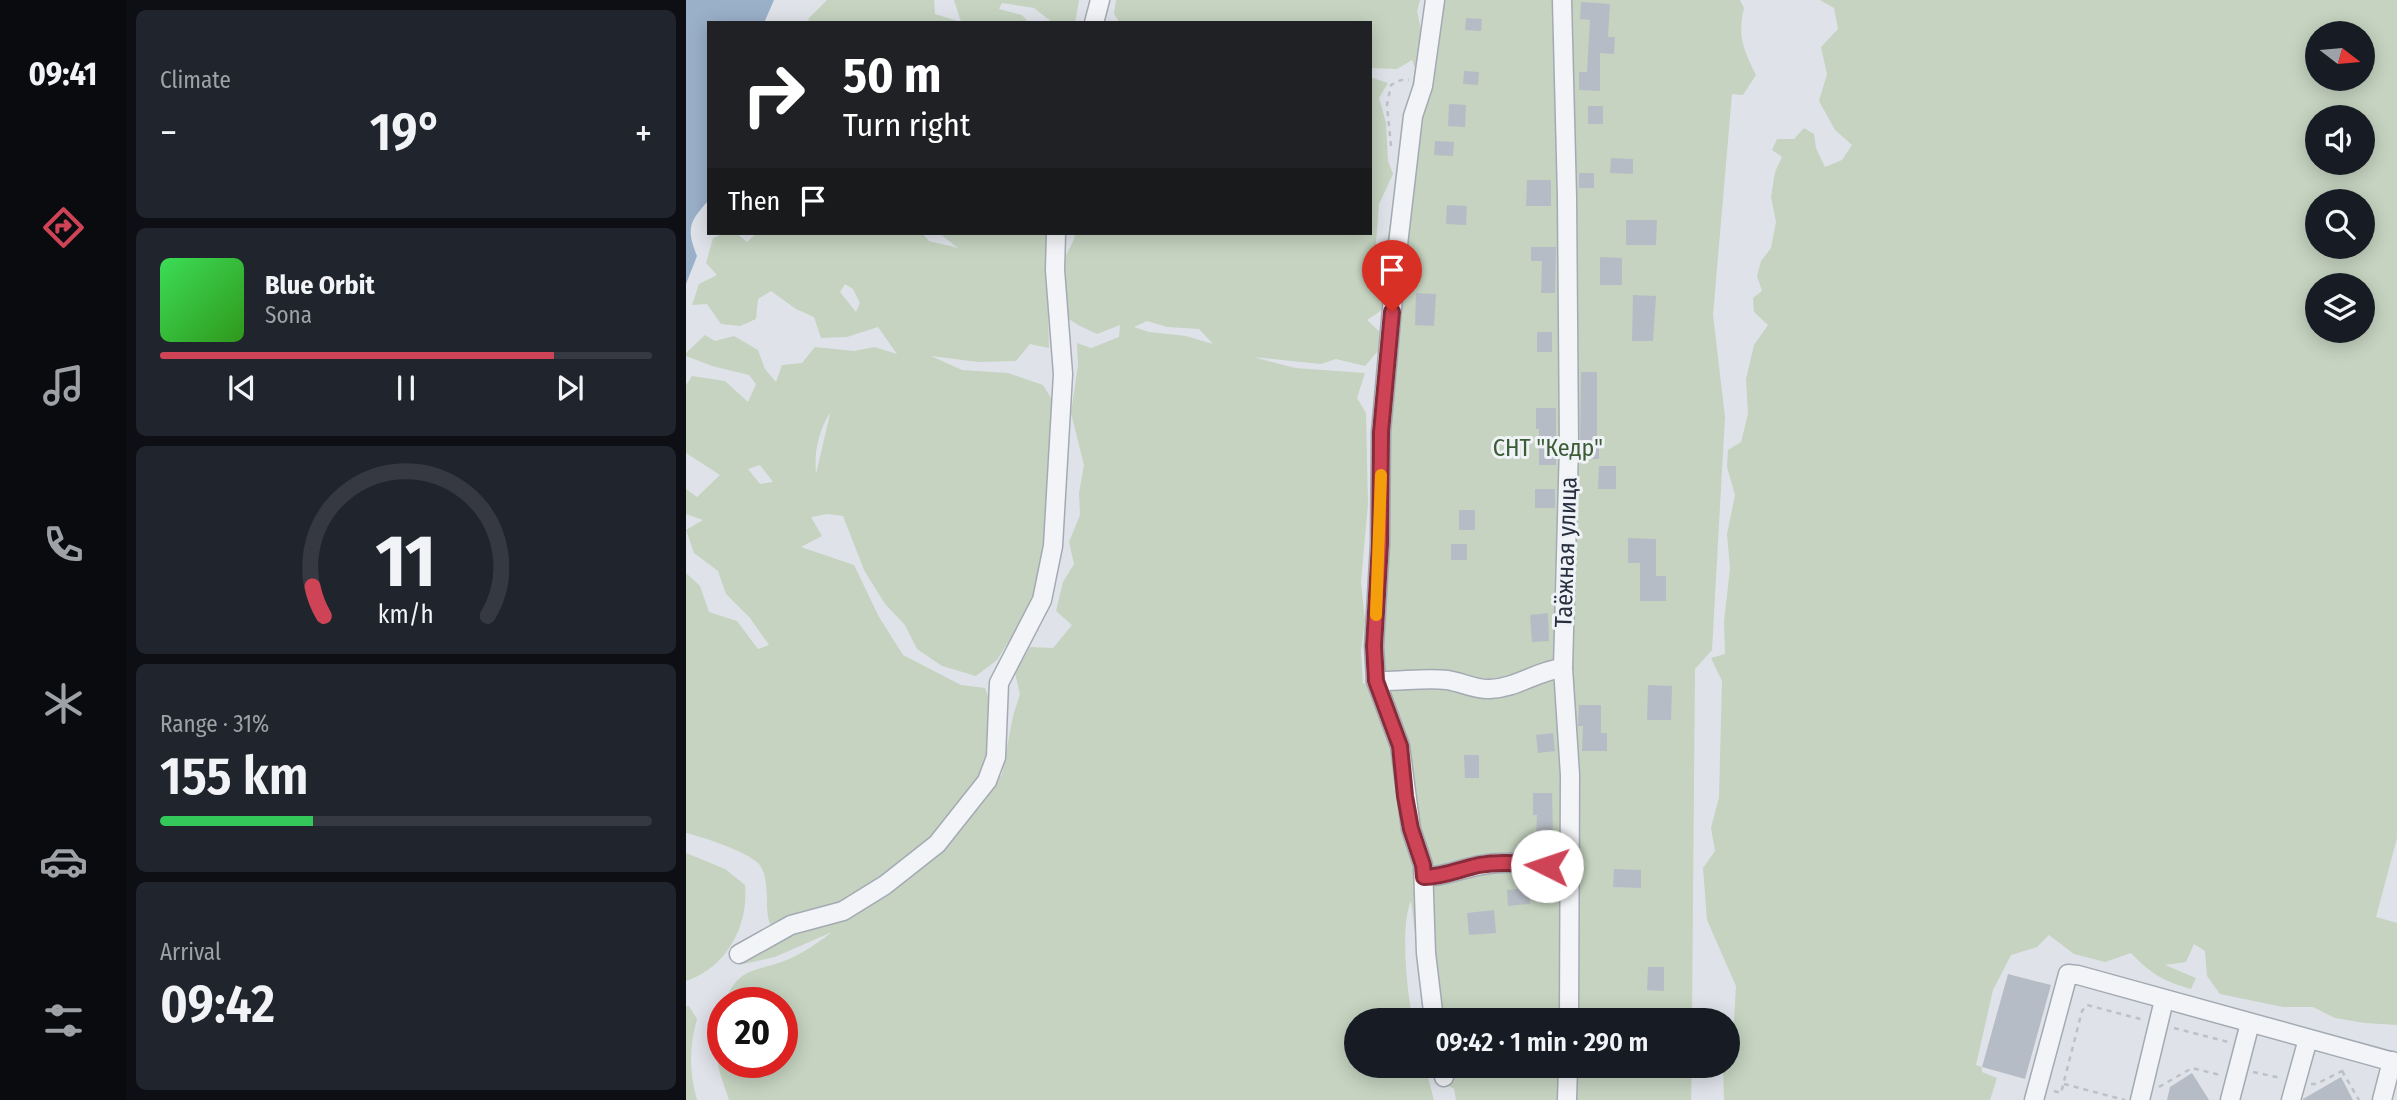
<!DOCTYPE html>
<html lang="en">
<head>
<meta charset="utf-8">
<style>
	:root { --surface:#171b24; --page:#20242c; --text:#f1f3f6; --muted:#9ea1a6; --line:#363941; --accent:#cf4356 }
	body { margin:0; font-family:"Fira Sans Condensed",sans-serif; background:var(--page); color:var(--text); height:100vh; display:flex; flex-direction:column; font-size:26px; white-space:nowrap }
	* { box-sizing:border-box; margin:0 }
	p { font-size:23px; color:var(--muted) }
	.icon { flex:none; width:38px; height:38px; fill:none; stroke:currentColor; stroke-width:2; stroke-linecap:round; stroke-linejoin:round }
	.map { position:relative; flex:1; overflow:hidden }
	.details { display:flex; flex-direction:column; gap:10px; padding:10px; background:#0d0f14; width:560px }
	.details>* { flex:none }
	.hud { position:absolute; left:21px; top:21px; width:665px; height:214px; border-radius:0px; box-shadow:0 4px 18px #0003; background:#202124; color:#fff; overflow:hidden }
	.needle { width:46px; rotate:106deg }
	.controls { position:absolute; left:1619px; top:21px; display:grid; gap:14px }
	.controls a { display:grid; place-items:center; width:70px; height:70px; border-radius:50%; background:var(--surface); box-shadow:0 4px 18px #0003; font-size:35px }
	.speed { position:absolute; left:21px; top:987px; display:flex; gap:14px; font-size:35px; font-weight:700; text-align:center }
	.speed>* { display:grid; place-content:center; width:91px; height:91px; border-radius:50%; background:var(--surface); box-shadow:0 4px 18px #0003; line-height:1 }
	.speed .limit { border:10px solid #d22; background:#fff; color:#111 }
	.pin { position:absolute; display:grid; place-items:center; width:60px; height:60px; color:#fff; margin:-72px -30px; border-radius:50% 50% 50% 0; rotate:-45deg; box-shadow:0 0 7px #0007 }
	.pin .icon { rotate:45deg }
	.me { position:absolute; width:77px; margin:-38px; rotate:274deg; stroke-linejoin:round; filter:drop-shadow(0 0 5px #0008) }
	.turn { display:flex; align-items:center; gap:24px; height:147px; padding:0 21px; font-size:32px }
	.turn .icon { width:91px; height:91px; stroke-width:2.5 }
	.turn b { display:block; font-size:49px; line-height:60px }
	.then { display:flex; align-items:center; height:66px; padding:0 21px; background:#0003; gap:14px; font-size:26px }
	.big { font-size:52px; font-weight:600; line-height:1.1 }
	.details .widget { flex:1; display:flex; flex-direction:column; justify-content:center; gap:10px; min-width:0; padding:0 24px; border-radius:10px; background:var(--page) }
	.details .dial { align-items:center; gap:0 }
	.dial svg { height:182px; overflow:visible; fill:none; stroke:var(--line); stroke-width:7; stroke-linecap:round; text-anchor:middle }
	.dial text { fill:var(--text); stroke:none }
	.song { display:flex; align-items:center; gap:21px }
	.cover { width:84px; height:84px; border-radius:10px; background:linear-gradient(135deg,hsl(130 70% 55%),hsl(110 70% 35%)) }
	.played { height:7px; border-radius:4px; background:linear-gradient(90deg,var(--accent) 80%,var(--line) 80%) }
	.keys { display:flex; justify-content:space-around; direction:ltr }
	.heat { display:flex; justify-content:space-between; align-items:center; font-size:38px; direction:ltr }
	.charge { height:10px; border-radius:5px; background:linear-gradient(90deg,#34c759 31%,var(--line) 0) }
	.trip { position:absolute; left:658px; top:1008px; width:396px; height:70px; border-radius:35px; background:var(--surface); box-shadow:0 4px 18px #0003; font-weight:600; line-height:70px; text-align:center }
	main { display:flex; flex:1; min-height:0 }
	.tabs { display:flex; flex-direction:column; width:126px; justify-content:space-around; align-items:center; background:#090b0e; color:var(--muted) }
	.tabs .icon { width:49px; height:49px }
	.tabs .selected { color:var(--accent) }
	.tabs b { font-size:32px; color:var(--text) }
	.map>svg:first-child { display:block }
</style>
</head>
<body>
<main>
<nav class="tabs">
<b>09:41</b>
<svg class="icon selected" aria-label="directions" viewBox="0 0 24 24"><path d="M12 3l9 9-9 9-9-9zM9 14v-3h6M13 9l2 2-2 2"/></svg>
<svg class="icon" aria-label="music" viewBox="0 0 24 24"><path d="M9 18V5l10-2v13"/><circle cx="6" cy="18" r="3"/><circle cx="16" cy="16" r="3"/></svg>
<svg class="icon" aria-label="phone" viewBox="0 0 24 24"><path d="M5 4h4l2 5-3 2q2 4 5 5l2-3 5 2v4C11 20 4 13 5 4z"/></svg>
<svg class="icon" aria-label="climate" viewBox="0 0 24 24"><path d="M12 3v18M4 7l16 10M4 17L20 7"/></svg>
<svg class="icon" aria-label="car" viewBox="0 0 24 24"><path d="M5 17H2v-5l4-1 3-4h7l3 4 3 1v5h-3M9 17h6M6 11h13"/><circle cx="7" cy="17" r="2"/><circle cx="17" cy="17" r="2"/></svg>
<svg class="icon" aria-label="filters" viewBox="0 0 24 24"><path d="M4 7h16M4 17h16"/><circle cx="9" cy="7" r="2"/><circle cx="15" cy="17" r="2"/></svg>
</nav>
<section class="details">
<div class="widget"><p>Climate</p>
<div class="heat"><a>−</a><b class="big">19°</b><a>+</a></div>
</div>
<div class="widget">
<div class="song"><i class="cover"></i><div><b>Blue Orbit</b><p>Sona</p></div></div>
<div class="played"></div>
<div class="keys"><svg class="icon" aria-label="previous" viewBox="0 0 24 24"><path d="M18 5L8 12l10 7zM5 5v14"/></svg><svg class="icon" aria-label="pause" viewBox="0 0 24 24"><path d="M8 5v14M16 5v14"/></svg><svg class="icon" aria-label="next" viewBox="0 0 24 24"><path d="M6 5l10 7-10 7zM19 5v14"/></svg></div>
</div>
<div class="widget dial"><svg viewBox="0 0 100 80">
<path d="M14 69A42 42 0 1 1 86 69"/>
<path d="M14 69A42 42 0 0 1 9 56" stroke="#cf4356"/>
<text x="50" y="56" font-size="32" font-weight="700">11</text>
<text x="50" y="72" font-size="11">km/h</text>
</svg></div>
<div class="widget"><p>Range · 31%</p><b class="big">155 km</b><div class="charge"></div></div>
<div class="widget"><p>Arrival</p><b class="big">09:42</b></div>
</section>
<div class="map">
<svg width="1711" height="1100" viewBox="0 0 1711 1100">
	<rect width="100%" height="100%" fill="#dfe3e9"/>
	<g fill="#c5d3c0" fill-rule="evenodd">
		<polygon points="141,0 248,0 249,14 275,22 268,0 393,0 389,23 367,23 348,8 316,3 313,9 336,15 343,23 125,23 122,19"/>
		<path d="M430,0H734L731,11L735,29L739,0H1054L1058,8C1051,36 1058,51 1070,75L1057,95L1046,94L1027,315L1039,417L1026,650L1009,669L1006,1020H740L725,901C714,926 721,993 727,1020H670V1066H739L748,1100H43C35,1075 24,1054 37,1029V1062H96V1003H85L83,994L61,1003H38C54,964 70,973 103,959C119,952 133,942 146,932L89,957L57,964L100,935C95,933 89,931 86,927C76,915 87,879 72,863C59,851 17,837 0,833V573L14,586L23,612L51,621L72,649L83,645L64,618L40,594L32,571L8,553L0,530L17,520L0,514V489L11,497L34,475L0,453V385L6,376L39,381L62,402L70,384L63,375L26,366L0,356V353L19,335L29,341L48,336L72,350L79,369L90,382L96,365L116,363L129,347L168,351L188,347L211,354L192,327L161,337L135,338L128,317L110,309L85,291L72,299L70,319L54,326L35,324L21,304L6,305L13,284L31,275L20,263L27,238L39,233H50L61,242L71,233H236L243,241L272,248L253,233H360L363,348L344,344L330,361L292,362L245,356L276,370L322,373L357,385L370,406L365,545L353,592L311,660L290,676L256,666L231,649L219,625L199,604L178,570L157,516L141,514L125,517L136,536L115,547L168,565L193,617L217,655L275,685L299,688L305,703L299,795L316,774L327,716L334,694L329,673L344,647L367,648L386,625L370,611L377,582L388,564L383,542L394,515L393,493L398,465L385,413L392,365L391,343L405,348L433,337L434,325L411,334L392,325L377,315C375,294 372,274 381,253C384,246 389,241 389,233H684V77L702,83L693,98L700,123L702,161L707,174L693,204L689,255L697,303L701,242L729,68L726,60L711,69L684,68V23H434L428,14ZM159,284L167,289L174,303L170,312L154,292ZM696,310L687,448L679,684L677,683L675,651L679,620L675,582L682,504L680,413L671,398L679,373L609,368L567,357L635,364L650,359L679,366L693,350L694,332L681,320ZM461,321L481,327L513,329L527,344L500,336L463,332L448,327ZM144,413V414L130,474C128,454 132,431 144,413ZM74,465L87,482H86L74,484L62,469ZM220,876L160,921L159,920L160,913Z"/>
		<path d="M1134,0H1711V838L1690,917L1711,923V1025L1679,1023L1649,1018L1627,1007H1597L1534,994L1521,976L1519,951L1508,944L1500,962L1479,965L1510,978L1505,989C1477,981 1465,974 1445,953L1419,962L1388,954L1363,935L1351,947L1325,955L1307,990L1290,1065L1296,1067V1072L1311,1078L1304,1100H1038L1037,1067L1041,1066V1046L1048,1020L1050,986L1021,920L1017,868L1029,851L1025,828L1033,797L1036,681L1025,658L1039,654L1038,622L1044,568L1041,534L1049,495L1041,467L1042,450L1055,442L1062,414L1060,379L1068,345L1082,325L1068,312L1067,298L1076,291L1071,276L1075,261L1085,248L1090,222L1085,197L1089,172L1096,157L1086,150L1091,139H1108L1118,128L1128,134L1130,148L1139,167L1156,160L1166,145L1149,130L1133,101L1141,74L1135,47L1152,29L1148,8ZM1631,33H1676V79H1631ZM1631,117H1676V163H1631ZM1631,201H1676V247H1631ZM1631,285H1676V331H1631Z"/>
		<path d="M0,853L39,869L59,885C63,926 40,968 0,981Z"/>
		<path d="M0,1006H3L11,1019C3,1048 3,1071 11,1100H0Z"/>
		<polygon points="745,1066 1006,1066 1005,1100 770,1100 768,1089 746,1075"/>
	</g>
	<path fill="#9ab0c9" d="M0,0H88L78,23H23V200C3,222 0,228 11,256L0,284Z"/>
	<g fill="#b6bcc5">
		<polygon points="895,2 924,4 922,37 929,37 928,54 914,53 914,91 893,90 893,72 901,72 904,20 894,19"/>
		<polygon points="780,18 796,19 795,31 779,30"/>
		<polygon points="778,71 793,72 792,85 777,84"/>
		<polygon points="763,104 780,105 779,127 762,126"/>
		<rect x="902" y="106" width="15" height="18"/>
		<polygon points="749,141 768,142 767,156 748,155"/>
		<polygon points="925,158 947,159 947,174 924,173"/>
		<rect x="893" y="173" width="15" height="15"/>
		<polygon points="841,180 865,180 865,206 840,206"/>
		<polygon points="761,205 781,206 780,225 760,224"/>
		<polygon points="940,220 971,220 970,245 940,245"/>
		<polygon points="845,247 870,247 869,293 855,293 856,261 845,261"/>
		<polygon points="914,257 936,258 936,285 914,285"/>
		<polygon points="730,293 750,294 748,326 729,325"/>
		<polygon points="947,295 970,296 967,341 946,341"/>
		<rect x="851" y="332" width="15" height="20"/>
		<polygon points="895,372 911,372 911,441 913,441 913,459 894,459"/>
		<polygon points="850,408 870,408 870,465 853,465 853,429 850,429"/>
		<polygon points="913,466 930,466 930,489 912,489"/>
		<rect x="849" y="489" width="20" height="19"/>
		<rect x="773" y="510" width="16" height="20"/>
		<polygon points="942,538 970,539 970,576 980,576 980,601 954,601 954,563 942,563"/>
		<rect x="765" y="544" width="16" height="16"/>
		<polygon points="862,613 863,641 846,642 844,615"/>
		<polygon points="962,685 986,686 985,720 961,720"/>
		<polygon points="893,705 915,705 915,733 921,733 921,751 896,751 897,726 892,726"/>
		<polygon points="867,733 869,751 852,753 850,735"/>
		<polygon points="778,755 793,755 793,778 779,778"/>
		<polygon points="847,793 866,793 867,837 850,837 851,815 847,815"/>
		<polygon points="928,869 955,870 955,888 927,887"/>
		<polygon points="843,888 844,904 822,906 821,890"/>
		<polygon points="808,910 810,933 783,935 781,913"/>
		<polygon points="962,967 978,967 978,991 961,990"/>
		<polygon points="1322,974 1365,985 1339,1079 1296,1067"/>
		<polygon points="1506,1073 1523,1100 1481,1100 1484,1087"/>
		<polygon points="1655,1077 1667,1100 1617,1100 1617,1099"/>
	</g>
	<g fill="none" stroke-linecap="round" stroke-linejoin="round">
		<g stroke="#a4aab3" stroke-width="21">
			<g id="minor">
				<polyline points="876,0 881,197 883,445 877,668 884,775 883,1020"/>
				<polyline points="408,23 414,0"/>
				<path d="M690,681C714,682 738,677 761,680C776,682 789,690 804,689C831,688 850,671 877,668"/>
				<path d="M738,877C758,877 776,868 796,865C825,860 855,865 884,867"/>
				<polyline points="53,954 105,925 157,911 199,885 251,844 301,781 310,757 313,683 356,600 367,546 377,374 369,270 370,233"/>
				<polyline points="748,1020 740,953 737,865 725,829 714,746 690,681 688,646 694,544 695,432 711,253 727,116 737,86 749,0"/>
				<polyline points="756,1066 758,1077"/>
				<polyline points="881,1100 882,1066"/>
				<polyline points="1348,1100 1382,974 1392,975 1711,1063"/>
				<polyline points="1454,1100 1478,1000"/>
				<polyline points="1544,1100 1564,1023"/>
				<polyline points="1605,1100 1622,1039"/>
				<polyline points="1696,1100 1706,1061"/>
			</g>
		</g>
		<g stroke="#bdc1c7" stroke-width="2.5" stroke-dasharray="5 5" stroke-linecap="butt">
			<polyline points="705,146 701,105 705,85 715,80 723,80"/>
			<polyline points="1488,1028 1542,1042"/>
			<polyline points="1656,1071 1673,1100"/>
			<polyline points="1567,1072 1595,1078"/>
			<polyline points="1378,1084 1439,1100"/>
			<polyline points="1625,1084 1630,1084 1656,1071 1657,1066"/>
			<polyline points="1473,1087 1506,1068 1534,1075"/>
			<polyline points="1368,1091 1375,1093 1396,1011 1401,1005 1458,1020"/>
		</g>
		<use href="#minor" stroke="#f2f4f7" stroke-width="18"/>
	</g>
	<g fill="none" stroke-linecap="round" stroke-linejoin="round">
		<g stroke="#872c38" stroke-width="18">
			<path id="route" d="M706,312L695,432L694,544L688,646L690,681L714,746L719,796L725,829L737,865L738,877C757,877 774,869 793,865C816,861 838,864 861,866"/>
		</g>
		<use href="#route" stroke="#cf4356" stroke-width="12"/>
		<polyline stroke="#f59e0b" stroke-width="12" points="690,615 695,475"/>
	</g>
	<g text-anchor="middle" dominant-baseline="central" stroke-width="6" stroke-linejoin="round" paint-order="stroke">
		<g font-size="24" fill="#3c5c35" stroke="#eff2f6">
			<text x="862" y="448">СНТ "Кедр"</text>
		</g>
		<g font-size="24" fill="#283040" stroke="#eff2f6">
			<text transform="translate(880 552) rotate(-88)">Таёжная улица</text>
		</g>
	</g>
</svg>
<div class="controls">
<a><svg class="needle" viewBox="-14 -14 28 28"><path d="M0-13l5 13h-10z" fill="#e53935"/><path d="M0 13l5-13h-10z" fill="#9ea1a6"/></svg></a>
<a><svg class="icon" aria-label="sound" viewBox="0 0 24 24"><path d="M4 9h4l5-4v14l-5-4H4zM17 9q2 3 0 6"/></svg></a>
<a><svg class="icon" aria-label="search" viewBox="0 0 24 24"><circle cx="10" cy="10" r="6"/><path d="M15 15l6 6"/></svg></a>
<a><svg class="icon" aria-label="layers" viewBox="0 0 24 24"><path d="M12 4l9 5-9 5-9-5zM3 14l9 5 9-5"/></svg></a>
</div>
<div class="speed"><div class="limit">20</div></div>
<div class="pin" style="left:706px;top:312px;background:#d93025"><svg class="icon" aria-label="arrive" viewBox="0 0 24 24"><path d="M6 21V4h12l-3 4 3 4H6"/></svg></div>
<svg class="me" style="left:861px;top:866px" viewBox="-20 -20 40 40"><circle r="19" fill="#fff"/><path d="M0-13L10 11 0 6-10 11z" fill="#cf4356"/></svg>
<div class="trip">09:42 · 1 min · 290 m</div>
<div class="hud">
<div class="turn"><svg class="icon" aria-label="right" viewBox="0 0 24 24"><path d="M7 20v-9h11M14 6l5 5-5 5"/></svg><div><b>50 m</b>Turn right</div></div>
<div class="then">Then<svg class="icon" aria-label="arrive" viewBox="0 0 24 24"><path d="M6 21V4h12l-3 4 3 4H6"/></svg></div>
</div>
</div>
</main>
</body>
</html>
